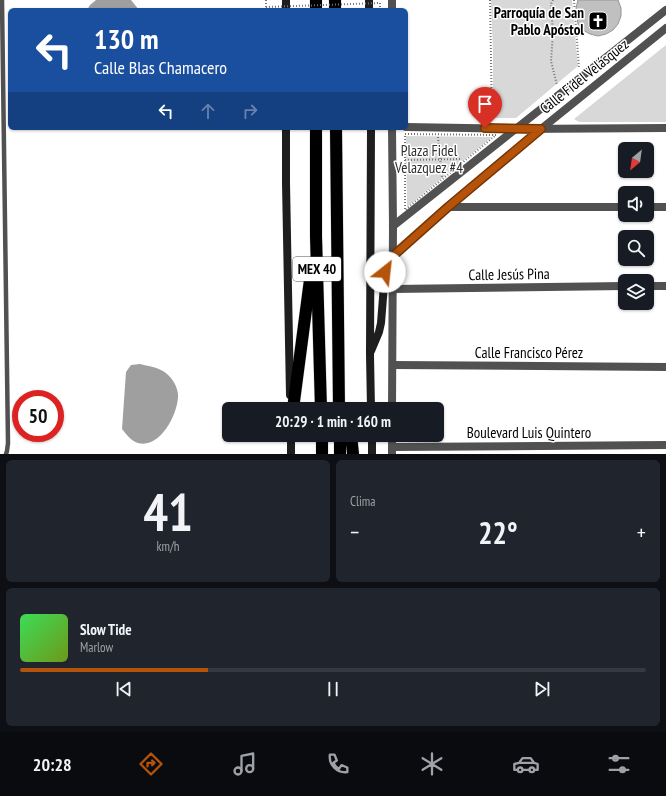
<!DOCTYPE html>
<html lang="es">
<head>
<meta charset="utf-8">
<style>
	:root { --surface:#171b24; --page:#20242c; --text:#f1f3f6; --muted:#9ea1a6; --line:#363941; --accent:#b45309 }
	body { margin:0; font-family:"PT Sans Narrow",sans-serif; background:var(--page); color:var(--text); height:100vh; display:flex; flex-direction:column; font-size:15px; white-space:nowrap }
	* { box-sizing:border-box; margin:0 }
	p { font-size:13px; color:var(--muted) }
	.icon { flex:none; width:22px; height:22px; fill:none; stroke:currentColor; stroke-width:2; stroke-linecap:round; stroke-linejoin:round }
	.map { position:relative; height:454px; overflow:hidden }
	.panel { display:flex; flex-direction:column; gap:6px; padding:6px; background:#0d0f14; flex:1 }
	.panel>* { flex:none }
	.hud { position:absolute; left:8px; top:8px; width:400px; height:122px; border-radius:6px; box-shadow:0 1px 3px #0004; background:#1a4fa0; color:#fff; overflow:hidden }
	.needle { width:26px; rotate:209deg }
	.buttons { position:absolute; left:618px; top:142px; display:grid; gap:8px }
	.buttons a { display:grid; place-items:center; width:36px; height:36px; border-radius:6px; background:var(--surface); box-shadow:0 1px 3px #0004; font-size:20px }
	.speed { position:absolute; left:12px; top:390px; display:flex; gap:8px; font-size:20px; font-weight:700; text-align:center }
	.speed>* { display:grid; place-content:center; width:52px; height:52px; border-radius:50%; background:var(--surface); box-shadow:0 1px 3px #0004; line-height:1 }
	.speed .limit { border:6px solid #d22; background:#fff; color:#111 }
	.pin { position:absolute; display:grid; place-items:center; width:34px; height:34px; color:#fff; margin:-41px -17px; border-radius:50% 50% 50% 0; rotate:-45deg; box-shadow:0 0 4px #0007 }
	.pin .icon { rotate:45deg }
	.me { position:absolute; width:44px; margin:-22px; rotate:29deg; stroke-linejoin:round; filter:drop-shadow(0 0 3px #0008) }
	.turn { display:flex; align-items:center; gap:14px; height:84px; padding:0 20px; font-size:18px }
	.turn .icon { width:52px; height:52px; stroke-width:2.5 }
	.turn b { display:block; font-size:28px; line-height:34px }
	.lanes { display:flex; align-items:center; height:38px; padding:0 20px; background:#0003; justify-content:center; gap:20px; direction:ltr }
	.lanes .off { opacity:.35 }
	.big { font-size:30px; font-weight:800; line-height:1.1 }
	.panel .widget { flex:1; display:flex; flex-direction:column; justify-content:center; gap:6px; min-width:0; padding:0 14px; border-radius:6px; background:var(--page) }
	.panel .dial { align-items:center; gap:0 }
	.dial b { font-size:52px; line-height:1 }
	.song { display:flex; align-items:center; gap:12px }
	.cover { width:48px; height:48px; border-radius:6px; background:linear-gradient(135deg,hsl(130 70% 55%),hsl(80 70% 35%)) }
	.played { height:4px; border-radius:2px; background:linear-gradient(90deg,var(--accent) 30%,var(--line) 30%) }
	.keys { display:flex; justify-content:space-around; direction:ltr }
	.heat { display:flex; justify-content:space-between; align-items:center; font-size:22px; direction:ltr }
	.panel .tiles { flex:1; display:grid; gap:6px; grid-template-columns:1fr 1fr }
	.widget:last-child { grid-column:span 2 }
	.trip { position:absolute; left:222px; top:402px; width:222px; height:40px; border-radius:6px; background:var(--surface); box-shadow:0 1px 3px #0004; font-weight:800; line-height:40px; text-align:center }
	.tabs { display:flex; height:64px; justify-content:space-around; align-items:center; background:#090b0e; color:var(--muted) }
	.tabs .icon { width:28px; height:28px }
	.tabs .selected { color:var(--accent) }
	.tabs b { font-size:18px; color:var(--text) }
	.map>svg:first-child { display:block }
</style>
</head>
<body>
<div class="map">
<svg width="666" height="454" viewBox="0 0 666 454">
	<rect width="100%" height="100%" fill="#fff"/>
	<g fill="#d8d8d8">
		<polygon points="491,0 572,0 578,66 516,118 493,118 493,53"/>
		<polygon points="666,45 666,122 579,122 574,119"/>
		<polygon points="406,136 492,137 407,207"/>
	</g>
	<g fill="#9f9f9f">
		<polygon points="96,0 131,0 139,10 87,10 90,5"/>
		<path d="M140,364C148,366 156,367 163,371C171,376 177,385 178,394C179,412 161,449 138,443C131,441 127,435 122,429L126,372L131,365Z"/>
	</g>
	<polygon fill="#c0c0c0" stroke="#959595" points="578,0 618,0 621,8 621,16 618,24 613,30 606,34 598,36 590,34 583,30 578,24 576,8"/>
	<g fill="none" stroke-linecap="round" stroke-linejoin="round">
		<g stroke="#dbdbdb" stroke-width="13">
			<g id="highway">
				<polyline points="335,0 335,10"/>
				<polyline points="316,10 316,0"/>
				<polyline points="316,128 316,236 321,409"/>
				<polyline points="336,128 339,409"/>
				<polyline points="293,409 311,272"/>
				<polyline points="322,435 322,454"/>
				<polyline points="340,435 340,454"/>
				<polyline points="351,435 353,454"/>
			</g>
		</g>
		<g stroke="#737373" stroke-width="2" stroke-dasharray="1 2" stroke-linecap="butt">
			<polyline points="490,0 492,119 493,119"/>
			<polyline points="553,0 551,4 553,33 551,61 557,85"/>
			<polyline points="574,0 579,67"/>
			<polyline points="380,3 380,10"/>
			<polyline points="266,7 266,0"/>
			<polygon points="405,134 496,135 405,210"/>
			<polyline points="438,137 442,177"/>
			<polyline points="405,160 462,159"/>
		</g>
		<polyline stroke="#515151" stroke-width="4.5" points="2,0 8,443 7,451 6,454"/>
		<g stroke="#515151" stroke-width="8">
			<polyline points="392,0 392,10"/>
			<polyline points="406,127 517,129 666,128"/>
			<polyline points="392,128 393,226 392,409"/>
			<polyline points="448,207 625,207"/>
			<polyline points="647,207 666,207"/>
			<polyline points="393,226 666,10"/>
			<polyline points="393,256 448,207 541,129 666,28"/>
			<polyline points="647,286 666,286"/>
			<polyline points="393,289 625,286"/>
			<polyline points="393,365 666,367"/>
			<polyline points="392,447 666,445"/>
			<polyline points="392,454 392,435"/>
		</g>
		<g stroke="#1e1e1e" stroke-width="8">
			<polyline points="286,0 286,10"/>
			<polyline points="369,0 369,10"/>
			<polyline points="286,128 286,183 290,395"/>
			<polyline points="371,128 370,355 371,409"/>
			<polyline points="371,351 379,332 381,323 385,272 393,256"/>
			<polyline points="372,435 372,454"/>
			<polyline points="291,454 291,435"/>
		</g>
		<use href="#highway" stroke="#000" stroke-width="12"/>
		<polyline stroke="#737373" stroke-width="2" stroke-dasharray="1 2" stroke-linecap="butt" points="266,7 380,3"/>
	</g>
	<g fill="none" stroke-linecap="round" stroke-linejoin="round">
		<g stroke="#753606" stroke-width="10">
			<polyline id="route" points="385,272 393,256 448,207 541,129 485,128"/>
		</g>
		<use href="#route" stroke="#b45309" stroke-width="7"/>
	</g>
	<defs>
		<g id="church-square" transform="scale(1)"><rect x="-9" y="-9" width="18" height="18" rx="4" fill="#000" stroke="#fff"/><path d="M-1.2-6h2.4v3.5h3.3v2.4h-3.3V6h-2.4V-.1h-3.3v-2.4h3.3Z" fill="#fff"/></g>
	</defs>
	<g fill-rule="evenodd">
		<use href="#church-square" x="598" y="21"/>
	</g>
	<g text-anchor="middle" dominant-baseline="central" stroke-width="3" stroke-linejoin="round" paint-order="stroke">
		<rect fill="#fff" stroke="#4c4c4c" stroke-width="1" x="293" y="257" width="48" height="24" rx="3"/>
		<g font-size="14" font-weight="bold" fill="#000">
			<text x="317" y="269">MEX 40</text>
		</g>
		<g font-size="15" font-weight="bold" fill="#000" stroke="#fff" text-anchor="end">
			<text x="584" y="12">Parroquía de San<tspan x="584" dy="17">Pablo Apóstol</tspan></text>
		</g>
		<g font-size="15" fill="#000" stroke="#fff">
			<text transform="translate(584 76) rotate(-39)">Calle Fidel Velásquez</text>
			<text transform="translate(509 274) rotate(-1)">Calle Jesús Pina</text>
			<text x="529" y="352">Calle Francisco Pérez</text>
			<text x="529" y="432">Boulevard Luis Quintero</text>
		</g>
		<g font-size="15" fill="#2f2f2f" stroke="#fff">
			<text x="429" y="150">Plaza Fidel<tspan x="429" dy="17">Velazquez #4</tspan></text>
		</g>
	</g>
</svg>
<div class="buttons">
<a><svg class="needle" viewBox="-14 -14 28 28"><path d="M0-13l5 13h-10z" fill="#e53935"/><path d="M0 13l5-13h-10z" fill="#9ea1a6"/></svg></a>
<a><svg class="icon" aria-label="sound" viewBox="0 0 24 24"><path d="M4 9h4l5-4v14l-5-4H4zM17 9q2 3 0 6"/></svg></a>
<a><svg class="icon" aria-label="search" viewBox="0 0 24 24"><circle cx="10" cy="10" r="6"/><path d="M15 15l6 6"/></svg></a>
<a><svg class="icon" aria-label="layers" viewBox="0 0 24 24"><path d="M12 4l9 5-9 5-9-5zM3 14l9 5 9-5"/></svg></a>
</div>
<div class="speed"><div class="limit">50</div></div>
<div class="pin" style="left:485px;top:128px;background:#d93025"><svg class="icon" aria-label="arrive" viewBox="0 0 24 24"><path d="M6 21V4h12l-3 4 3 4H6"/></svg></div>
<svg class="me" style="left:385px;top:272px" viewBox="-20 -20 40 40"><circle r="19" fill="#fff"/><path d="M0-13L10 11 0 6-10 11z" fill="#b45309"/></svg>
<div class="trip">20:29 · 1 min · 160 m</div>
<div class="hud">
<div class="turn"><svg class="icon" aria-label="left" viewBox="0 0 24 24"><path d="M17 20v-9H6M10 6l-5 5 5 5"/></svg><div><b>130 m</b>Calle Blas Chamacero</div></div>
<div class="lanes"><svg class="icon" aria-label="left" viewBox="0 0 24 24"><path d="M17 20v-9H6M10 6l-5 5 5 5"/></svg><svg class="icon off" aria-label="ahead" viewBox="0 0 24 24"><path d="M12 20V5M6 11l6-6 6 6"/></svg><svg class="icon off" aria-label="right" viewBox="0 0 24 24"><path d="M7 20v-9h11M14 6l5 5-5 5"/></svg></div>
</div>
</div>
<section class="panel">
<div class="tiles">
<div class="widget dial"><b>41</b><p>km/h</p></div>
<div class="widget"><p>Clima</p>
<div class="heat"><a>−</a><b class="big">22°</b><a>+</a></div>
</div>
<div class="widget">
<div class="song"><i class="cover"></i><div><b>Slow Tide</b><p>Marlow</p></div></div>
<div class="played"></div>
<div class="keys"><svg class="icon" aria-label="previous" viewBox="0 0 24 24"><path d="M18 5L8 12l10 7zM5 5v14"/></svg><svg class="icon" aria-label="pause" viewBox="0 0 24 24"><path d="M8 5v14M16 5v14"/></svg><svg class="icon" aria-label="next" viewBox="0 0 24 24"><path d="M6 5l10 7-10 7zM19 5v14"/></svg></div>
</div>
</div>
</section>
<nav class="tabs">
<b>20:28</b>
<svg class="icon selected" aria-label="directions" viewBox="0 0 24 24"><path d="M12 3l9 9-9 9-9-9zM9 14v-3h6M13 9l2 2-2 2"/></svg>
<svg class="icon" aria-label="music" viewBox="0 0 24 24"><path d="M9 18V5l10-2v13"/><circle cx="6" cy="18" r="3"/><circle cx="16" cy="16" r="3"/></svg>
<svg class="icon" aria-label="phone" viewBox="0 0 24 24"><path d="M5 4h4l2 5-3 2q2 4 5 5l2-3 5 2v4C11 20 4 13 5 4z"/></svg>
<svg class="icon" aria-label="climate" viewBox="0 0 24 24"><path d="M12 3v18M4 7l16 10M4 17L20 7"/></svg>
<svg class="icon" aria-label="car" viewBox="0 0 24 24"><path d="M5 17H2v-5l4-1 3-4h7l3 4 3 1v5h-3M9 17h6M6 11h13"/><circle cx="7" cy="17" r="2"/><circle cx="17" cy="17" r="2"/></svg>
<svg class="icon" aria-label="filters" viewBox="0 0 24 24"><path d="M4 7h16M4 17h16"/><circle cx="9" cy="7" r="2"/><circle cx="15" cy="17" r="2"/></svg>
</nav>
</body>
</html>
